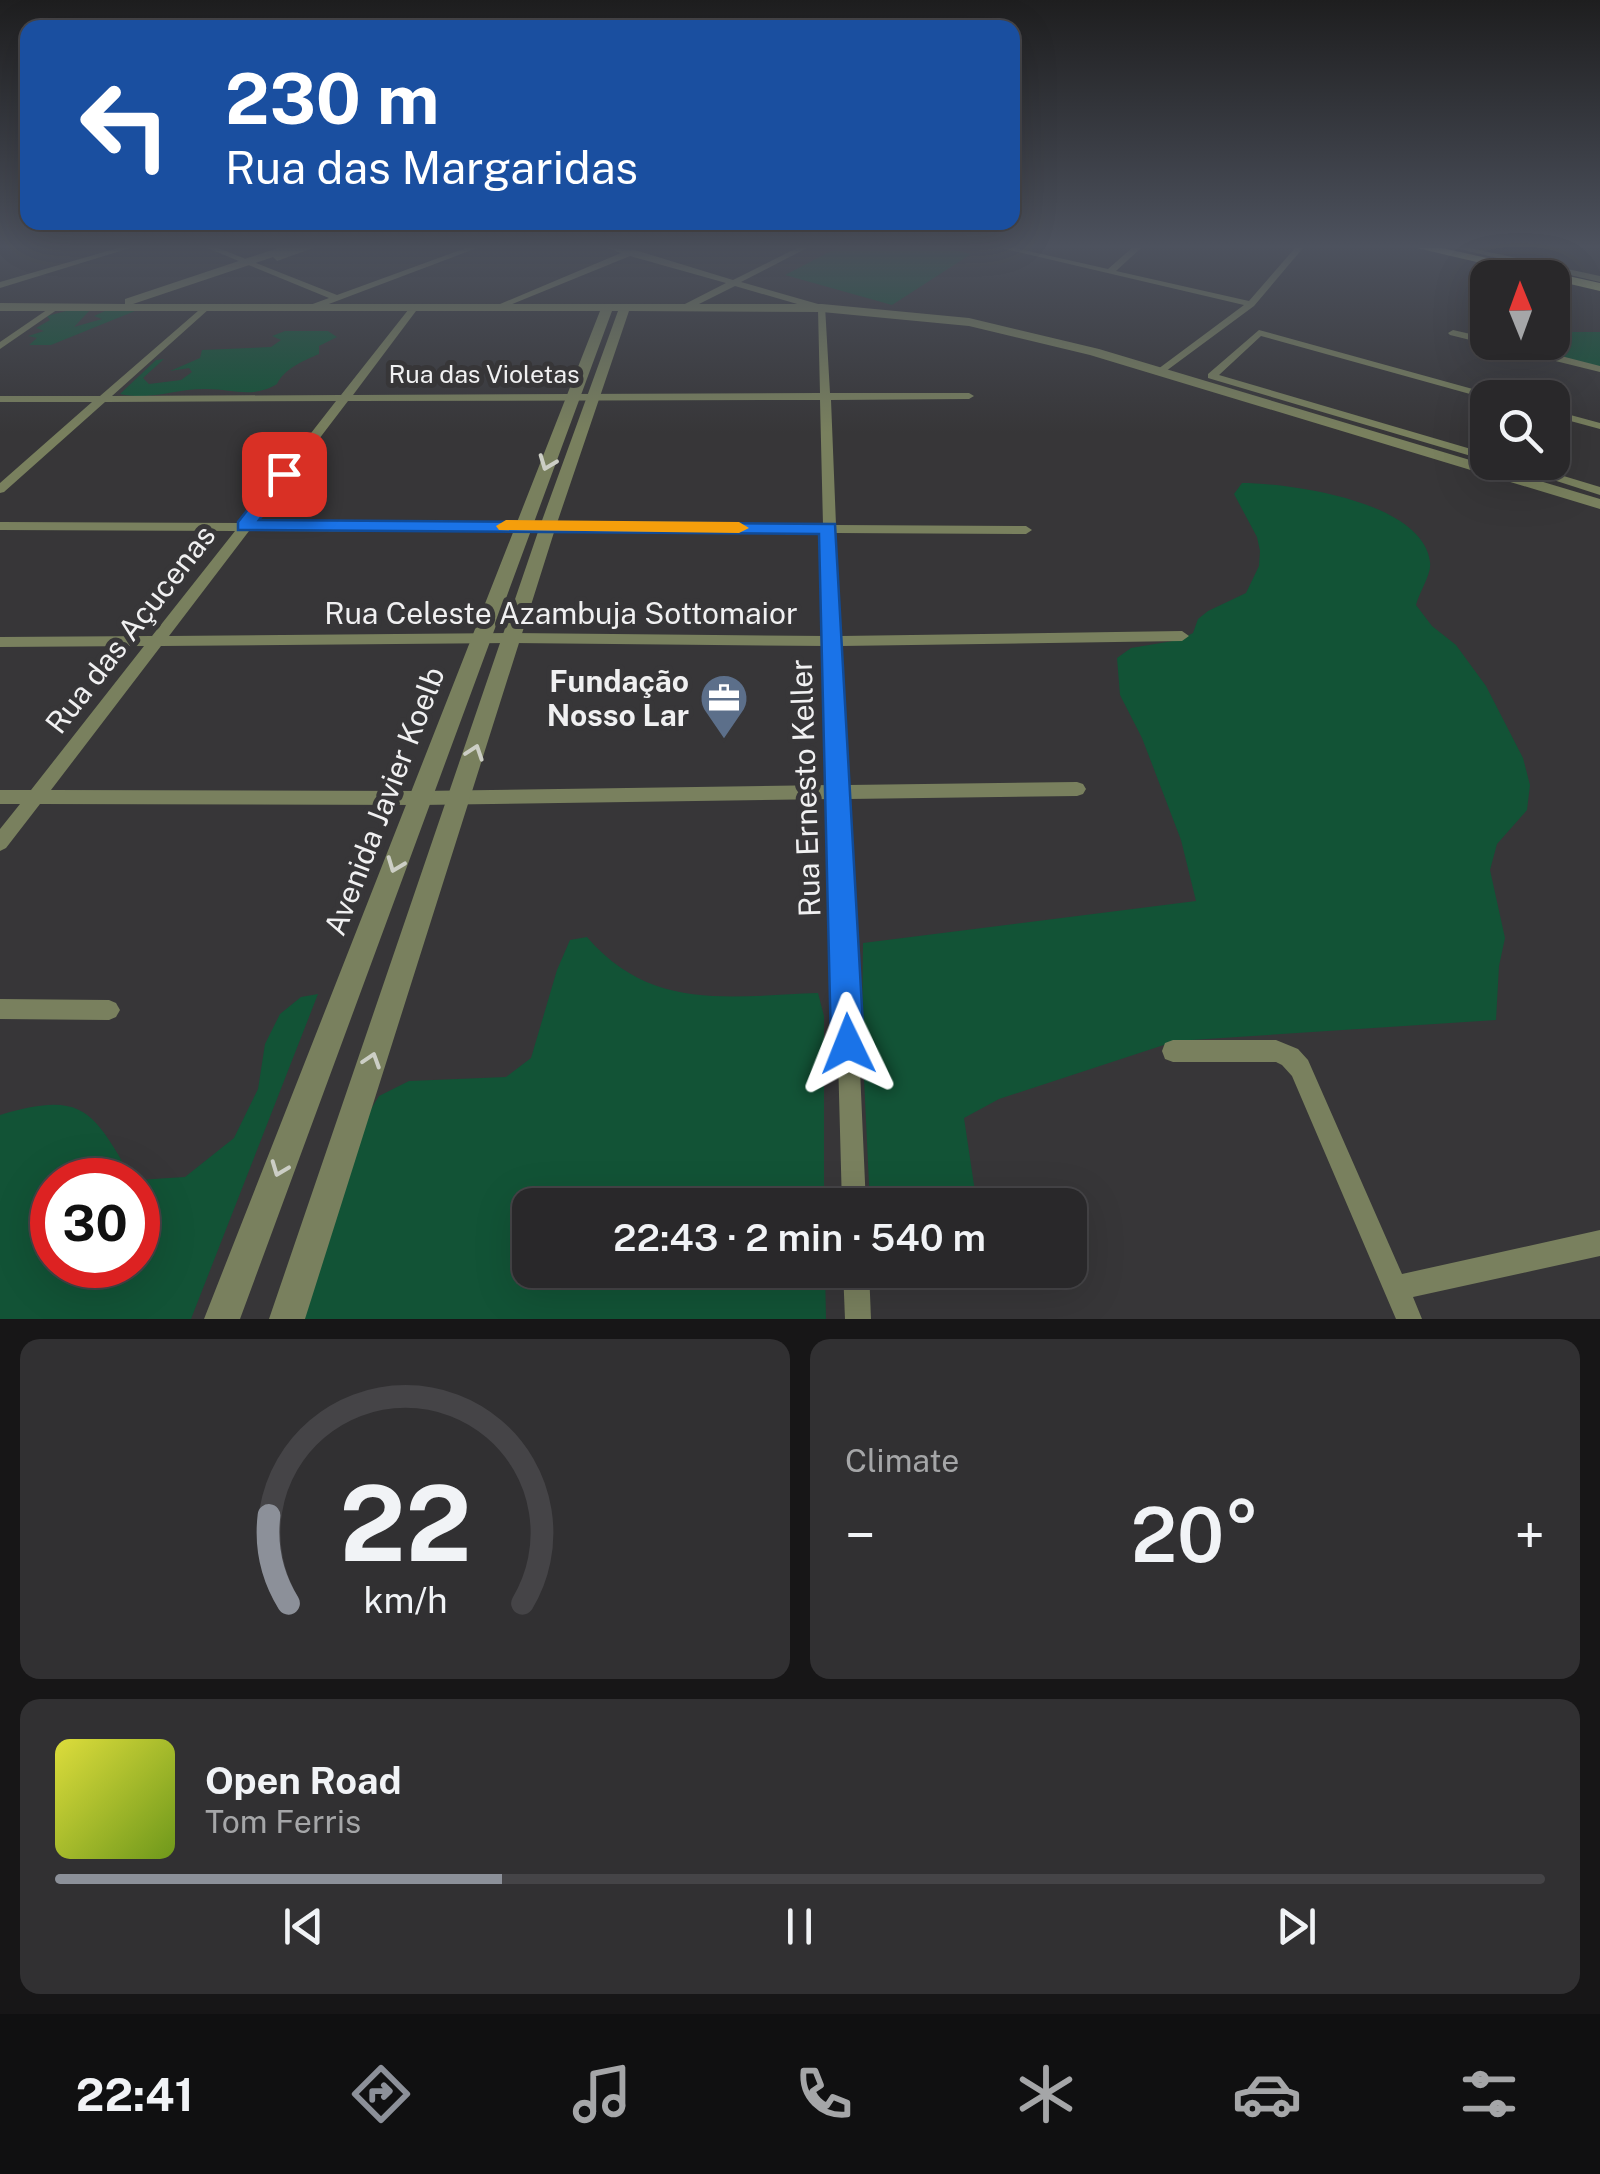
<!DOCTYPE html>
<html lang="en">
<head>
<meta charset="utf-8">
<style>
	:root { --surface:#29282a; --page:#313032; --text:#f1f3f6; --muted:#a5a6a8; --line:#454447; --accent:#8c9099 }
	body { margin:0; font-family:"Public Sans",sans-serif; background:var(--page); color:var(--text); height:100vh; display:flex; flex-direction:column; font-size:38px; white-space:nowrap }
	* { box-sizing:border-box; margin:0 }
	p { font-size:32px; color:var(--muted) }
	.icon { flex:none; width:55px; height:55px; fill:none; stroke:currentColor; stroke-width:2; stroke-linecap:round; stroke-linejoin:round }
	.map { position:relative; height:1319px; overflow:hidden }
	.drawer { display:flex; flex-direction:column; gap:20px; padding:20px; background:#171617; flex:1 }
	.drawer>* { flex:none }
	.hud { position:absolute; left:20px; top:20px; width:1000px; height:210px; border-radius:20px; box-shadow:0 10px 40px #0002,0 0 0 2px var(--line); background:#1a4fa0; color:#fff; overflow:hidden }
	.needle { width:65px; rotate:359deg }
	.tools { position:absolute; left:1470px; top:260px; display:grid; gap:20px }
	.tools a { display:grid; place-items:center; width:100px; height:100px; border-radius:20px; background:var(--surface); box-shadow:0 10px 40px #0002,0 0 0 2px var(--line); font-size:50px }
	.speed { position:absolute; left:30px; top:1158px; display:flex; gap:20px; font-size:50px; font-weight:700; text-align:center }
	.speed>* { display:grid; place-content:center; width:130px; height:130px; border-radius:50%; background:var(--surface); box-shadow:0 10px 40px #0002,0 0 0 2px var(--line); line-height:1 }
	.speed .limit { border:15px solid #d22; background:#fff; color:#111 }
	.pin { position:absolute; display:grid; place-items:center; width:85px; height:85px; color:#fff; margin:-42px; border-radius:20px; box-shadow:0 5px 15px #0006 }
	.me { position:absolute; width:110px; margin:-55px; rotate:358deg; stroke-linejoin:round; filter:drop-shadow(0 0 8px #0008) }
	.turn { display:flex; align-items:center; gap:35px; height:210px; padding:0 40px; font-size:45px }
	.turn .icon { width:130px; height:130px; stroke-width:2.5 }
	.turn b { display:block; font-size:70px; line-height:85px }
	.big { font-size:75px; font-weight:600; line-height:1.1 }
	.drawer .tile { flex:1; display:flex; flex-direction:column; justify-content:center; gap:15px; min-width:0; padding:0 35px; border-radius:20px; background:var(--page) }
	.drawer .dial { align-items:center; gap:0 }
	.dial svg { height:260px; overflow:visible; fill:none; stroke:var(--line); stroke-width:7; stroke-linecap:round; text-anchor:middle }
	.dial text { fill:var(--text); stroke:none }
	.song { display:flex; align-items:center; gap:30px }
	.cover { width:120px; height:120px; border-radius:15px; background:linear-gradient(135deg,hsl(60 70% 55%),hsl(80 70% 35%)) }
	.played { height:10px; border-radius:5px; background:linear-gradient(90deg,var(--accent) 30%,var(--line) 30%) }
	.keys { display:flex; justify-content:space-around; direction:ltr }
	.heat { display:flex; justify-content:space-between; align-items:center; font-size:55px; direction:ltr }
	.drawer .tiles { flex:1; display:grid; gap:20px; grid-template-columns:1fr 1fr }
	.tile:last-child { grid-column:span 2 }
	.trip { position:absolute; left:512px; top:1188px; width:575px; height:100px; border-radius:20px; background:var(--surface); box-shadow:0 10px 40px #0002,0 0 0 2px var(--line); font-weight:600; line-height:100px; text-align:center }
	.tab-bar { display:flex; height:160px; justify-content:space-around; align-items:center; background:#101011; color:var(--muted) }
	.tab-bar .icon { width:70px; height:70px }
	.tab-bar .selected { color:var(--accent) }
	.tab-bar b { font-size:45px; color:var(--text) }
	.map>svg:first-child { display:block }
</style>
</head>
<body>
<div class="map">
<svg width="1600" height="1319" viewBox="0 0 1600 1319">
	<rect width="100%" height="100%" fill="#373638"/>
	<g fill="#125336">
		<polygon points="837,248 948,248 971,254 892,305 785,275"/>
		<polygon points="74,309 90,310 74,327 102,319 94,316 105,311 135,311 51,345 29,345 37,338 28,336 44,331 36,328 50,320 47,316"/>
		<path d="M285,331H328L337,337L319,346V354C303,361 284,369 277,384C252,399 233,389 207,389C178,388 150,401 120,394L156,360L164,359L143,378L149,384L181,380L192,372L189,368L170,371L200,358L202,350L271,347L281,340L272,336Z"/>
		<polygon points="1553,332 1600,332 1600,367 1498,343 1552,342"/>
		<path d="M1242,483C1289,483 1423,501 1430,562C1432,574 1419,592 1416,605L1432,626L1456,645L1486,686L1523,758L1530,785L1527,810L1497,844L1490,870L1505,938L1499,966L1496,1020L1176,1041L999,1099L964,1118L977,1205H870L862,1036L863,943L1196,901L1181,840L1142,738L1120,695L1117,658L1131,648L1179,640L1193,633L1198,619L1208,611L1246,593L1259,566L1260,551L1257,537L1234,494Z"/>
		<path d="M587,937C651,1012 730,996 818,993L824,1016V1205H530V1270H825L826,1319H295L361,1125L379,1096L409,1081L506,1077L531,1058L557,970L570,940Z"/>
		<path d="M318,994L191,1319H0V1115C84,1090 93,1111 133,1180H52V1265H138V1180L185,1177L234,1138L258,1089L265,1044L280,1014L301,997Z"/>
		<polygon points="875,1270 987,1270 989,1287 876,1288"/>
	</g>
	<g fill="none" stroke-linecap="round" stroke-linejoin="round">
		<g fill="#79805e" fill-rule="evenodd">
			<polygon points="118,248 130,248 0,288 0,282"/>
			<polygon points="207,248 218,248 337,295 466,248 477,248 313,310 310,309 310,305 329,298"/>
			<path d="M607,248L635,250L733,280L797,248H807L741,282L825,306L830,393H969L974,396L969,399L831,400L836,525L1026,526L1032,530L1026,534L836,533L841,636L1182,631L1189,636L1182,641L841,646L848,785L1077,782L1083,784L1086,789L1083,794L1077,796L848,799L866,1205H842L831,799L420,805L40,804L6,848L0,851V829L20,804H0V790H31L144,646L0,647V637L152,636L235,531L0,530V522L241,523L336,401L105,402L4,492L0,493V483L92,402H0V396H100L206,304L209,305V309L112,396L341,395L412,305L415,304L419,307L353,395L820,393L818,310L735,286L689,309H683V305L726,283L630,256L500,309L493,307L621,253ZM820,400L823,525L255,523L348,401ZM249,531L824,533L826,636L513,633L169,636ZM513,643L827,646L830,785L420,791L51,790L161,646Z"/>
			<polygon points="1001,248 1015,248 1108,269 1132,248 1141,248 1116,271 1249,301 1295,248 1303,248 1254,306 1162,374 1158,373 1158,369 1244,305"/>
			<polygon points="1455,248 1470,248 1600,276 1600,282"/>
			<polygon points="54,305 61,307 0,349 0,342"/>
			<polygon points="1259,330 1498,396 1499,398 1488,398 1488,399 1261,336 1219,375 1488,454 1488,461 1208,378 1208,374"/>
			<polygon points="1453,330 1488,338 1488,342 1507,342 1600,366 1600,372 1450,335 1448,333"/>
			<polygon points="1552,410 1600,423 1600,429 1552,416"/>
			<polygon points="1498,462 1517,462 1600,487 1600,495"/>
			<polygon points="0,999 109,1000 116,1003 120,1010 116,1017 109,1020 0,1019"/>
			<polygon points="1173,1040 1276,1040 1298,1049 1308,1060 1402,1274 1600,1230 1600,1256 1413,1297 1422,1319 1396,1319 1292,1076 1282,1065 1276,1062 1173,1062 1165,1059 1162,1051 1165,1043"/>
			<polygon points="843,1270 869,1270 871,1319 845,1319"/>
		</g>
		<polygon fill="#79805e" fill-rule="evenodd" points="278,248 313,248 277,261 273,257 133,304 822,304 969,318 1099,349 1600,499 1600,509 1090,355 969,326 822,312 629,311 556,526 305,1319 269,1319 540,526 618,311 612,311 240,1319 204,1319 600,311 0,311 0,303 125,304 125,299"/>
		<polygon fill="#bbc882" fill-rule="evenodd" points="1417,248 1442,248 1600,283 1600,291"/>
	</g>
	<defs><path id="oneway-chevron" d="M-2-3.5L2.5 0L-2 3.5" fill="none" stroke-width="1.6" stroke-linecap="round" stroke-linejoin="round" transform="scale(2.5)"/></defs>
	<g stroke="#cccec5">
		<use href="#oneway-chevron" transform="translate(547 463) rotate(111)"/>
		<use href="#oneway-chevron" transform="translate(475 752) rotate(-71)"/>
		<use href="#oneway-chevron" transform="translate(395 865) rotate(111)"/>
		<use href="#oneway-chevron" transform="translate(372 1060) rotate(-72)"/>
		<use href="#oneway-chevron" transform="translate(279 1169) rotate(111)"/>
	</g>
	<linearGradient id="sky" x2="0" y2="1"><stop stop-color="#1e1e1f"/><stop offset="0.57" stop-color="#4d525e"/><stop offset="1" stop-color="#4d525e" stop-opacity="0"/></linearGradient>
	<rect width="1600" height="433" fill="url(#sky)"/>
	<polygon fill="#1a73e8" stroke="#114b97" stroke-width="2.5" points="284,469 293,474 259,520 835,524 864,1044 859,1056 848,1061 836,1056 831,1044 819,534 238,530 238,522 278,471"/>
	<polygon fill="#f59e0b" points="506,520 739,522 749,528 739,533 499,530 496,526"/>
	<defs>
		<g id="office-pin" transform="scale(2.5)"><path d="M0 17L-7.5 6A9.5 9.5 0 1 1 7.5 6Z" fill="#5c6f8a" stroke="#373638"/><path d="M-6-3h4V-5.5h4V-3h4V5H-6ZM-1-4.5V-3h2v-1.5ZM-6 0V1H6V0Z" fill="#fff"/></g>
	</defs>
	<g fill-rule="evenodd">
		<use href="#office-pin" x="724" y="698"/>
	</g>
	<g text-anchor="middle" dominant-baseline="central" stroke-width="10" stroke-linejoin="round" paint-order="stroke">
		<g font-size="25" fill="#f0f0f1" stroke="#373638">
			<text x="484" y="374">Rua das Violetas</text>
		</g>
		<g font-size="30" fill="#f0f0f1" stroke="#373638">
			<text x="561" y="613">Rua Celeste Azambuja Sottomaior</text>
			<text transform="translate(130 629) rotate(-52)">Rua das Açucenas</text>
			<text transform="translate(805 788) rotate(-92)">Rua Ernesto Keller</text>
			<text transform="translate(384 801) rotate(-69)">Avenida Javier Koelb</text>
		</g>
		<g font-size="30" font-weight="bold" fill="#f0f0f1" stroke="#373638" text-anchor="end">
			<text x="689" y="681">Fundação<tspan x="689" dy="34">Nosso Lar</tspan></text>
		</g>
	</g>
</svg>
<div class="tools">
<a><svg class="needle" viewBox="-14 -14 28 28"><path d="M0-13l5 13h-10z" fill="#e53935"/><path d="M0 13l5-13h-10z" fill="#a5a6a8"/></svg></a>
<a><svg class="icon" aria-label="search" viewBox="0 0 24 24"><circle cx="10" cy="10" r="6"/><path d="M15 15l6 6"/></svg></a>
</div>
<div class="speed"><div class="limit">30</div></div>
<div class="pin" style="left:284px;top:474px;background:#d93025"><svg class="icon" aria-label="arrive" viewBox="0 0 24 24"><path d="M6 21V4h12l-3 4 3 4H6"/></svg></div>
<svg class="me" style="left:848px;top:1044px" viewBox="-20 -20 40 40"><path d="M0-17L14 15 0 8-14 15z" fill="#1a73e8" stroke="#fff" stroke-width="4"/></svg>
<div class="trip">22:43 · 2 min · 540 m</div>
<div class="hud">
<div class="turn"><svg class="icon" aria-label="left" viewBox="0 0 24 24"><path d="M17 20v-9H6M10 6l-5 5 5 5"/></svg><div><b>230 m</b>Rua das Margaridas</div></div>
</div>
</div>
<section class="drawer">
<div class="tiles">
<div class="tile dial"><svg viewBox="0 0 100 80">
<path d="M14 69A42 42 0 1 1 86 69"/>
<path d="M14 69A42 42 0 0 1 8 42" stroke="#8c9099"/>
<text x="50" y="56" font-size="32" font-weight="700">22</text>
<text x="50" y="72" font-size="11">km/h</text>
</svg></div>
<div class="tile"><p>Climate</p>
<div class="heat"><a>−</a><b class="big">20°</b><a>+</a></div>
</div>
<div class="tile">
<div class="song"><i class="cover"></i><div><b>Open Road</b><p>Tom Ferris</p></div></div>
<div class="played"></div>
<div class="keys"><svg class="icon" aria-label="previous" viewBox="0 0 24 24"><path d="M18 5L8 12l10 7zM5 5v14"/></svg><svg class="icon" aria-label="pause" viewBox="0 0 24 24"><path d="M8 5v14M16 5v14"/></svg><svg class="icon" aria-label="next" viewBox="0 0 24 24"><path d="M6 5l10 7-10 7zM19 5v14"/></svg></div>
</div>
</div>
</section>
<nav class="tab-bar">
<b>22:41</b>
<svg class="icon selected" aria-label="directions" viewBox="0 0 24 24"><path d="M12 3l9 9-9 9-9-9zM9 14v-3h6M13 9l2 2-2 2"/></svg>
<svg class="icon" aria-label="music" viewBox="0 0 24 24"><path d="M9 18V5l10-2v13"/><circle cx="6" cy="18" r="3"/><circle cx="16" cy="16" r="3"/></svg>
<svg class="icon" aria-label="phone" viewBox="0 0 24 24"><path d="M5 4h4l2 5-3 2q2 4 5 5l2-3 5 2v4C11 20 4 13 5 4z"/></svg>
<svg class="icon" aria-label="climate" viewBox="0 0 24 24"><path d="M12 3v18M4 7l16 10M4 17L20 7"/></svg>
<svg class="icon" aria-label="car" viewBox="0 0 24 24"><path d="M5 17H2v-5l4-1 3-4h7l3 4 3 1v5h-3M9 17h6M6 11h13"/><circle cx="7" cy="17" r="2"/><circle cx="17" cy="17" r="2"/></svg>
<svg class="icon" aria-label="filters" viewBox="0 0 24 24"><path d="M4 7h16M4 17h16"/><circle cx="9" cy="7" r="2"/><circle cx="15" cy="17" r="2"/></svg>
</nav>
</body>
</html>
